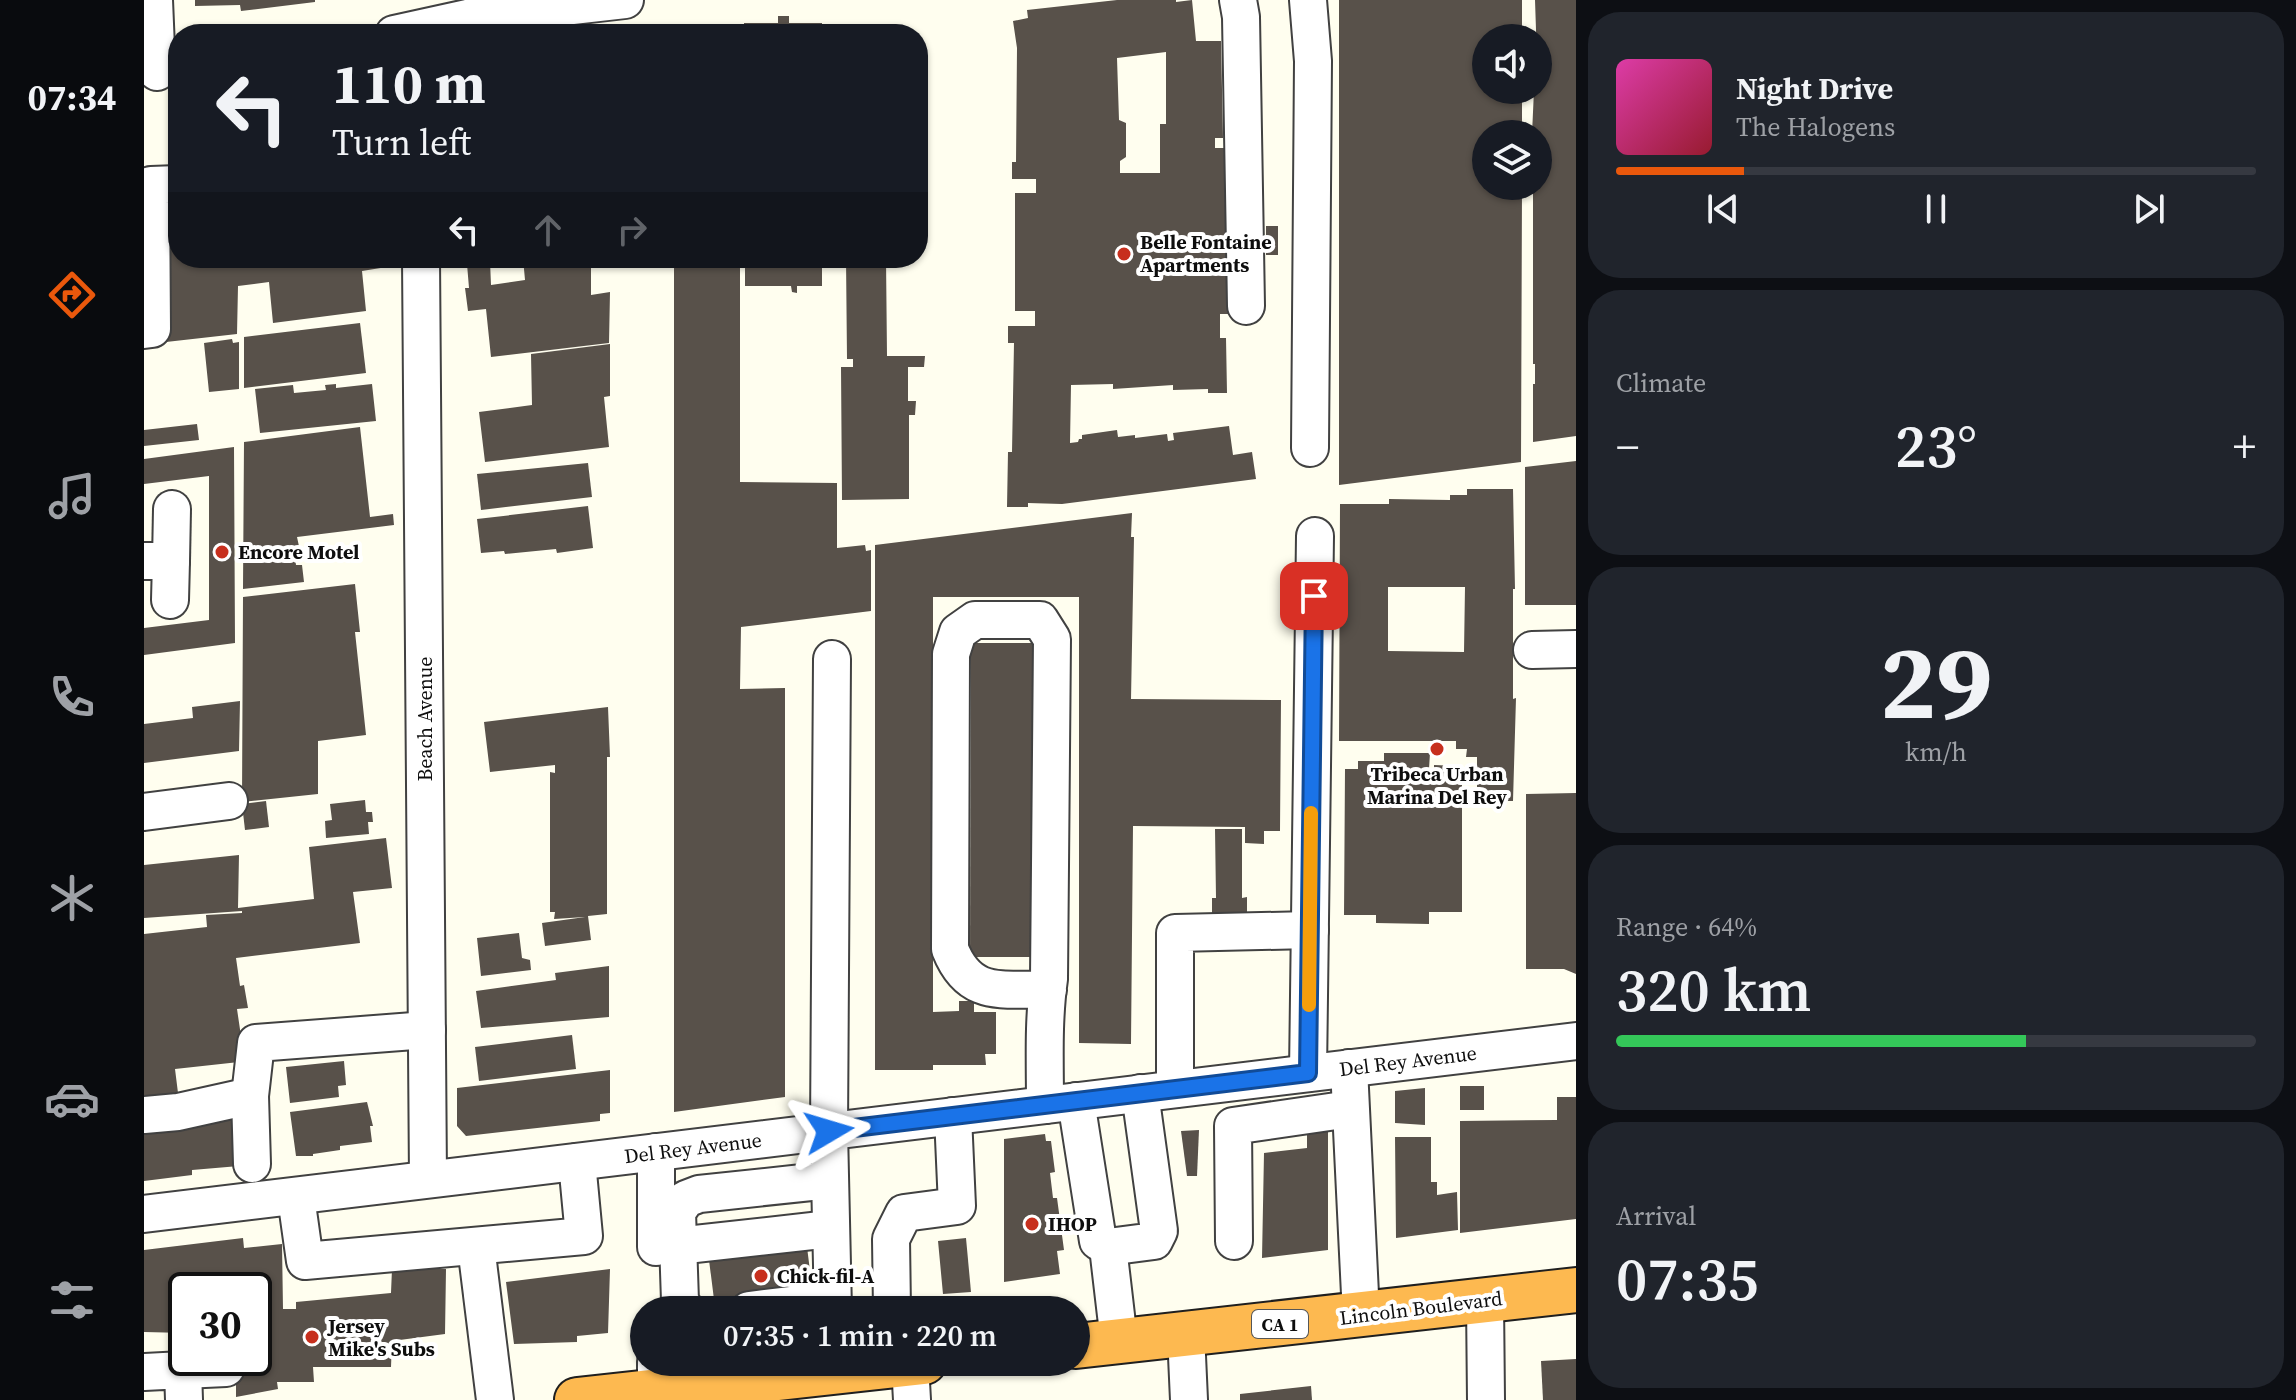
<!DOCTYPE html>
<html lang="en">
<head>
<meta charset="utf-8">
<style>
	:root { --surface:#171b24; --page:#20242c; --text:#f1f3f6; --muted:#9ea1a6; --line:#363941; --accent:#ea580c }
	body { margin:0; font-family:"Source Serif 4",serif; background:var(--page); color:var(--text); height:100vh; display:flex; flex-direction:column; font-size:30px; white-space:nowrap }
	* { box-sizing:border-box; margin:0 }
	p { font-size:26px; color:var(--muted) }
	.icon { flex:none; width:44px; height:44px; fill:none; stroke:currentColor; stroke-width:2; stroke-linecap:round; stroke-linejoin:round }
	.map { position:relative; flex:1; overflow:hidden }
	.drawer { display:flex; flex-direction:column; gap:12px; padding:12px; background:#0d0f14; width:720px }
	.drawer>* { flex:none }
	.guide { position:absolute; left:24px; top:24px; width:760px; height:244px; border-radius:32px; box-shadow:0 2px 6px #0004; background:#171b24; color:var(--text); overflow:hidden }
	.tools { position:absolute; left:1328px; top:24px; display:grid; gap:16px }
	.tools a { display:grid; place-items:center; width:80px; height:80px; border-radius:50%; background:var(--surface); box-shadow:0 2px 6px #0004; font-size:40px }
	.speed { position:absolute; left:24px; top:1272px; display:flex; gap:16px; font-size:40px; font-weight:700; text-align:center }
	.speed>* { display:grid; place-content:center; width:104px; height:104px; border-radius:50%; background:var(--surface); box-shadow:0 2px 6px #0004; line-height:1 }
	.speed .limit { border:4px solid #111; border-radius:12px; background:#fff; color:#111 }
	.pin { position:absolute; display:grid; place-items:center; width:68px; height:68px; color:#fff; margin:-34px; border-radius:16px; box-shadow:0 4px 12px #0006 }
	.me { position:absolute; width:88px; margin:-44px; rotate:83deg; stroke-linejoin:round; filter:drop-shadow(0 0 6px #0008) }
	.turn { display:flex; align-items:center; gap:28px; height:168px; padding:0 32px; font-size:36px }
	.turn .icon { width:104px; height:104px; stroke-width:2.5 }
	.turn b { display:block; font-size:56px; line-height:68px }
	.lanes { display:flex; align-items:center; height:76px; padding:0 32px; background:#0003; justify-content:center; gap:40px; direction:ltr }
	.lanes .off { opacity:.35 }
	.big { font-size:60px; font-weight:600; line-height:1.1 }
	.drawer .card { flex:1; display:flex; flex-direction:column; justify-content:center; gap:12px; min-width:0; padding:0 28px; border-radius:32px; background:var(--page) }
	.drawer .dial { align-items:center; gap:0 }
	.dial b { font-size:104px; line-height:1 }
	.song { display:flex; align-items:center; gap:24px }
	.cover { width:96px; height:96px; border-radius:12px; background:linear-gradient(135deg,hsl(320 70% 55%),hsl(350 70% 35%)) }
	.played { height:8px; border-radius:4px; background:linear-gradient(90deg,var(--accent) 20%,var(--line) 20%) }
	.keys { display:flex; justify-content:space-around; direction:ltr }
	.heat { display:flex; justify-content:space-between; align-items:center; font-size:44px; direction:ltr }
	.charge { height:12px; border-radius:6px; background:linear-gradient(90deg,#34c759 64%,var(--line) 0) }
	.trip { position:absolute; left:486px; top:1296px; width:460px; height:80px; border-radius:40px; background:var(--surface); box-shadow:0 2px 6px #0004; font-weight:600; line-height:80px; text-align:center }
	main { display:flex; flex:1; min-height:0 }
	.tabs { display:flex; flex-direction:column; width:144px; justify-content:space-around; align-items:center; background:#090b0e; color:var(--muted) }
	.tabs .icon { width:56px; height:56px }
	.tabs .current { color:var(--accent) }
	.tabs b { font-size:36px; color:var(--text) }
	.map>svg:first-child { display:block }
</style>
</head>
<body>
<main>
<nav class="tabs">
<b>07:34</b>
<svg class="icon current" aria-label="directions" viewBox="0 0 24 24"><path d="M12 3l9 9-9 9-9-9zM9 14v-3h6M13 9l2 2-2 2"/></svg>
<svg class="icon" aria-label="music" viewBox="0 0 24 24"><path d="M9 18V5l10-2v13"/><circle cx="6" cy="18" r="3"/><circle cx="16" cy="16" r="3"/></svg>
<svg class="icon" aria-label="phone" viewBox="0 0 24 24"><path d="M5 4h4l2 5-3 2q2 4 5 5l2-3 5 2v4C11 20 4 13 5 4z"/></svg>
<svg class="icon" aria-label="climate" viewBox="0 0 24 24"><path d="M12 3v18M4 7l16 10M4 17L20 7"/></svg>
<svg class="icon" aria-label="car" viewBox="0 0 24 24"><path d="M5 17H2v-5l4-1 3-4h7l3 4 3 1v5h-3M9 17h6M6 11h13"/><circle cx="7" cy="17" r="2"/><circle cx="17" cy="17" r="2"/></svg>
<svg class="icon" aria-label="filters" viewBox="0 0 24 24"><path d="M4 7h16M4 17h16"/><circle cx="9" cy="7" r="2"/><circle cx="15" cy="17" r="2"/></svg>
</nav>
<div class="map">
<svg width="1432" height="1400" viewBox="0 0 1432 1400">
	<rect width="100%" height="100%" fill="#fffeef"/>
	<g fill="#58514a" fill-rule="evenodd">
		<polygon points="51,0 171,0 171,2 97,11 96,5 51,6"/>
		<path d="M973,0H1032V2L1048,0L1052,41H1077L1079,138H1071V148H1082L1089,314H1076V338H1082L1083,393H1064V389L1029,390V385L969,389V384L927,385L926,443L934,442L935,439H938V435L973,430L974,437L991,435V438L1023,434L1024,441L1030,440L1029,433L1085,426L1089,455L1108,452L1112,479L918,504L884,503V507H863L864,452H868L870,343H864V326H891V311H871V193H892V179H868V162H872L873,48L869,21L884,18L883,10ZM1022,52V124H1016V173H976V161L982,157V123L975,120L973,58Z"/>
		<polygon points="1195,0 1378,0 1378,38 1342,38 1342,90 1378,90 1378,134 1342,134 1342,186 1378,186 1377,462 1195,485"/>
		<polygon points="1391,0 1432,0 1432,436 1389,442 1389,384 1391,384 1391,364 1389,364 1389,186 1394,186 1394,134 1388,134 1390,90 1394,90"/>
		<polygon points="634,16 645,16 645,23 678,23 678,34 600,34 600,23 634,23"/>
		<polygon points="596,28 596,34 557,34 557,32"/>
		<polygon points="34,205 34,258 249,258 249,266 218,271 222,311 129,323 125,282 94,286 93,334 22,342 24,207"/>
		<rect x="1122" y="226" width="12" height="29"/>
		<polygon points="379,258 447,258 447,295 466,292 465,343 347,357 342,309 324,311 321,288 325,288 323,264 346,261 347,285 381,280"/>
		<polygon points="530,258 596,258 596,482 693,483 693,548 721,545 722,551 727,550 727,611 597,627 596,689 641,688 641,1097 530,1112"/>
		<polygon points="601,258 678,258 678,286 653,286 653,293 648,292 647,286 601,286"/>
		<polygon points="702,258 742,258 743,356 781,356 780,367 764,367 764,401 772,401 771,415 765,415 765,499 698,500 697,367 709,367 709,359 703,359"/>
		<polygon points="216,323 222,373 100,388 100,337"/>
		<polygon points="88,339 89,343 95,342 95,389 65,392 60,343"/>
		<polygon points="466,344 466,396 460,397 465,447 341,462 335,412 388,405 387,354"/>
		<polygon points="192,384 192,388 228,384 232,421 116,433 111,389 149,385 150,393 182,390 181,385"/>
		<polygon points="53,424 55,440 0,446 0,430"/>
		<polygon points="216,427 226,517 249,514 250,525 153,537 156,551 150,552 152,565 158,565 160,582 99,589 100,442"/>
		<polygon points="90,447 91,643 0,655 0,628 65,620 65,476 0,484 0,459"/>
		<polygon points="1432,461 1432,605 1381,605 1381,467"/>
		<polygon points="444,463 448,497 337,510 333,474"/>
		<path d="M1323,489H1369L1371,589H1369V699L1372,698L1369,801H1333V757H1322L1323,749H1312V741H1195L1196,504H1245V499L1306,500V495H1323ZM1244,587H1321L1320,652L1244,651Z"/>
		<polygon points="444,506 449,548 413,553 412,549 361,554 360,551 337,553 333,519"/>
		<polygon points="988,513 987,537 990,537 987,699 1137,700 1136,831 1120,831 1120,844 1101,843 1101,827 989,826 987,1044 935,1043 935,597 789,597 789,1012 815,1011 815,1001 830,1001 830,1012 852,1012 852,1054 841,1054 842,1065 789,1065 789,1070 731,1070 731,545"/>
		<polygon points="211,584 216,632 211,632 222,735 174,741 174,794 98,802 99,597"/>
		<polygon points="827,643 897,643 897,957 826,957"/>
		<polygon points="96,701 95,751 0,763 0,724 49,718 48,707"/>
		<polygon points="464,707 466,757 463,757 463,914 444,916 447,940 401,946 398,923 441,917 410,919 411,912 406,912 406,772 411,773 411,765 346,772 340,722"/>
		<polygon points="1240,753 1286,753 1285,769 1290,769 1290,765 1314,766 1314,769 1318,769 1318,912 1285,912 1285,924 1232,923 1232,915 1200,915 1201,769 1214,769 1214,761 1240,761"/>
		<polygon points="1432,793 1432,974 1420,969 1382,969 1382,794"/>
		<polygon points="221,800 222,812 228,812 229,822 224,822 225,834 182,838 181,821 188,820 186,804"/>
		<polygon points="122,801 125,827 101,830 98,804"/>
		<polygon points="1071,829 1098,829 1098,898 1103,897 1103,918 1068,918 1068,898 1072,898"/>
		<polygon points="242,838 248,888 209,892 216,943 92,958 96,986 100,985 104,1008 93,1009 98,1043 93,1044 95,1062 31,1069 35,1101 0,1105 0,934 63,927 62,915 98,913 98,911 0,918 0,865 95,855 94,908 170,899 165,847"/>
		<polygon points="375,933 378,958 386,960 387,970 337,976 333,938"/>
		<polygon points="465,966 465,1017 337,1028 332,991 412,980 411,973"/>
		<polygon points="428,1035 432,1069 335,1081 331,1047"/>
		<polygon points="200,1061 202,1085 194,1086 195,1097 146,1103 142,1067"/>
		<polygon points="466,1070 466,1113 456,1114 456,1121 322,1136 313,1126 313,1088"/>
		<rect x="1316" y="1086" width="24" height="24"/>
		<polygon points="1281,1088 1281,1125 1251,1123 1251,1091"/>
		<polygon points="1413,1097 1432,1097 1432,1219 1316,1233 1316,1121 1413,1120"/>
		<polygon points="223,1102 229,1126 226,1126 228,1142 196,1146 196,1150 169,1154 169,1156 152,1156 146,1112"/>
		<polygon points="95,1107 95,1166 48,1170 48,1175 0,1181 0,1128"/>
		<polygon points="1184,1125 1184,1250 1118,1258 1120,1153 1163,1148 1163,1127"/>
		<polygon points="1055,1130 1053,1176 1043,1176 1037,1131"/>
		<polygon points="901,1134 902,1141 907,1141 911,1172 906,1173 909,1198 913,1198 920,1250 913,1251 916,1274 860,1282 860,1139"/>
		<polygon points="1251,1137 1287,1137 1287,1182 1293,1182 1293,1195 1313,1192 1314,1230 1252,1238"/>
		<polygon points="99,1238 100,1248 138,1244 139,1309 152,1309 152,1302 247,1293 248,1269 302,1269 301,1334 248,1341 247,1367 169,1367 170,1382 133,1382 134,1389 92,1397 92,1358 110,1358 110,1290 42,1290 42,1333 0,1332 0,1250"/>
		<polygon points="822,1238 827,1292 799,1294 794,1241"/>
		<polygon points="663,1247 669,1295 571,1307 565,1260"/>
		<polygon points="466,1269 464,1333 433,1336 433,1342 370,1344 362,1282"/>
		<polygon points="1432,1359 1432,1400 1399,1400 1397,1361"/>
		<polygon points="1167,1386 1168,1400 1096,1400 1096,1394"/>
	</g>
	<g fill="none" stroke-linecap="round" stroke-linejoin="round">
		<g stroke="#414141" stroke-width="40">
			<g id="minor">
				<polyline points="10,0 13,72"/>
				<polyline points="1094,0 1097,17 1102,306"/>
				<polyline points="1164,0 1169,61 1166,448"/>
				<polyline points="250,34 323,18 481,0"/>
				<polyline points="277,258 284,1179"/>
				<polyline points="0,330 8,329 7,185 34,184"/>
				<polyline points="0,561 27,561 26,600"/>
				<polyline points="27,561 28,509"/>
				<polyline points="1388,650 1432,649"/>
				<polyline points="688,659 685,1131 689,1310"/>
				<polyline points="0,812 85,801"/>
				<polyline points="1205,1068 1217,1315"/>
				<polyline points="1164,1073 1171,536"/>
				<polyline points="1031,1089 1031,933 1166,930"/>
				<polyline points="932,1101 954,1241 964,1247 1010,1241 1015,1231 996,1093"/>
				<path d="M901,1105C901,1062 899,1021 905,979L908,639L896,620H831L814,632L807,654L806,949C826,999 858,988 904,990"/>
				<polyline points="0,1115 34,1112 106,1096"/>
				<polyline points="512,1152 512,1247"/>
				<polyline points="108,1164 106,1096 112,1043 283,1030"/>
				<polyline points="152,1197 161,1261 440,1236 433,1162"/>
				<polyline points="0,1214 1432,1041"/>
				<polyline points="1090,1241 1089,1126 1206,1109"/>
				<polyline points="332,1246 351,1400"/>
				<polyline points="533,1246 686,1229"/>
				<polyline points="964,1247 975,1341"/>
				<polyline points="1341,1301 1342,1400"/>
				<polyline points="542,1310 536,1301 533,1212 542,1199 555,1194 686,1180"/>
				<polyline points="605,1310 688,1300"/>
				<polyline points="748,1310 747,1239 760,1213 813,1206 809,1116"/>
				<polyline points="1042,1334 1045,1400"/>
				<polyline points="766,1364 768,1400"/>
				<polyline points="39,1370 82,1368"/>
				<polyline points="0,1372 39,1370 40,1400"/>
				<polyline points="512,1391 512,1362"/>
			</g>
		</g>
		<g stroke="#1f1f1f" stroke-width="48">
			<g id="highway">
				<polyline points="932,1346 1432,1290"/>
				<polyline points="433,1400 780,1362"/>
			</g>
		</g>
		<use href="#minor" stroke="#fff" stroke-width="36"/>
		<use href="#highway" stroke="#fdb950" stroke-width="44"/>
	</g>
	<g fill="none" stroke-linecap="round" stroke-linejoin="round">
		<g stroke="#114b97" stroke-width="20">
			<polyline id="route" points="685,1131 1164,1073 1170,596"/>
		</g>
		<use href="#route" stroke="#1a73e8" stroke-width="14"/>
		<polyline stroke="#f59e0b" stroke-width="14" points="1165,1005 1167,813"/>
	</g>
	<g fill="#c72f1d" stroke="#fff" stroke-width="3">
		<circle cx="980" cy="254" r="8"/>
		<circle cx="78" cy="552" r="8"/>
		<circle cx="1293" cy="749" r="8"/>
		<circle cx="888" cy="1224" r="8"/>
		<circle cx="617" cy="1276" r="8"/>
		<circle cx="168" cy="1337" r="8"/>
	</g>
	<g text-anchor="middle" dominant-baseline="central" stroke-width="8" stroke-linejoin="round" paint-order="stroke">
		<rect fill="#fff" stroke="#565656" stroke-width="2" x="1108" y="1310" width="56" height="28" rx="6"/>
		<g font-size="18" font-weight="bold" fill="#0e0e0e">
			<text x="1136" y="1324">CA 1</text>
		</g>
		<g font-size="20" font-weight="bold" fill="#0e0e0e" stroke="#fff" text-anchor="start">
			<text x="996" y="242">Belle Fontaine<tspan x="996" dy="23">Apartments</tspan></text>
			<text x="94" y="552">Encore Motel</text>
			<text x="1293" y="774" text-anchor="middle">Tribeca Urban<tspan x="1293" dy="23">Marina Del Rey</tspan></text>
			<text x="904" y="1224">IHOP</text>
			<text x="633" y="1276">Chick-fil-A</text>
			<text x="184" y="1326">Jersey<tspan x="184" dy="23">Mike's Subs</tspan></text>
		</g>
		<g font-size="20" fill="#0e0e0e" stroke="#fff">
			<text transform="translate(281 719) rotate(-90)">Beach Avenue</text>
			<text transform="translate(1264 1061) rotate(-7)">Del Rey Avenue</text>
			<text transform="translate(549 1148) rotate(-7)">Del Rey Avenue</text>
			<text transform="translate(1277 1308) rotate(-7)">Lincoln Boulevard</text>
		</g>
	</g>
</svg>
<div class="tools">
<a><svg class="icon" aria-label="sound" viewBox="0 0 24 24"><path d="M4 9h4l5-4v14l-5-4H4zM17 9q2 3 0 6"/></svg></a>
<a><svg class="icon" aria-label="layers" viewBox="0 0 24 24"><path d="M12 4l9 5-9 5-9-5zM3 14l9 5 9-5"/></svg></a>
</div>
<div class="speed"><div class="limit">30</div></div>
<div class="pin" style="left:1170px;top:596px;background:#d93025"><svg class="icon" aria-label="arrive" viewBox="0 0 24 24"><path d="M6 21V4h12l-3 4 3 4H6"/></svg></div>
<svg class="me" style="left:685px;top:1131px" viewBox="-20 -20 40 40"><path d="M0-17L14 15 0 8-14 15z" fill="#1a73e8" stroke="#fff" stroke-width="4"/></svg>
<div class="trip">07:35 · 1 min · 220 m</div>
<div class="guide">
<div class="turn"><svg class="icon" aria-label="left" viewBox="0 0 24 24"><path d="M17 20v-9H6M10 6l-5 5 5 5"/></svg><div><b>110 m</b>Turn left</div></div>
<div class="lanes"><svg class="icon" aria-label="left" viewBox="0 0 24 24"><path d="M17 20v-9H6M10 6l-5 5 5 5"/></svg><svg class="icon off" aria-label="ahead" viewBox="0 0 24 24"><path d="M12 20V5M6 11l6-6 6 6"/></svg><svg class="icon off" aria-label="right" viewBox="0 0 24 24"><path d="M7 20v-9h11M14 6l5 5-5 5"/></svg></div>
</div>
</div>
<section class="drawer">
<div class="card">
<div class="song"><i class="cover"></i><div><b>Night Drive</b><p>The Halogens</p></div></div>
<div class="played"></div>
<div class="keys"><svg class="icon" aria-label="previous" viewBox="0 0 24 24"><path d="M18 5L8 12l10 7zM5 5v14"/></svg><svg class="icon" aria-label="pause" viewBox="0 0 24 24"><path d="M8 5v14M16 5v14"/></svg><svg class="icon" aria-label="next" viewBox="0 0 24 24"><path d="M6 5l10 7-10 7zM19 5v14"/></svg></div>
</div>
<div class="card"><p>Climate</p>
<div class="heat"><a>−</a><b class="big">23°</b><a>+</a></div>
</div>
<div class="card dial"><b>29</b><p>km/h</p></div>
<div class="card"><p>Range · 64%</p><b class="big">320 km</b><div class="charge"></div></div>
<div class="card"><p>Arrival</p><b class="big">07:35</b></div>
</section>
</main>
</body>
</html>
